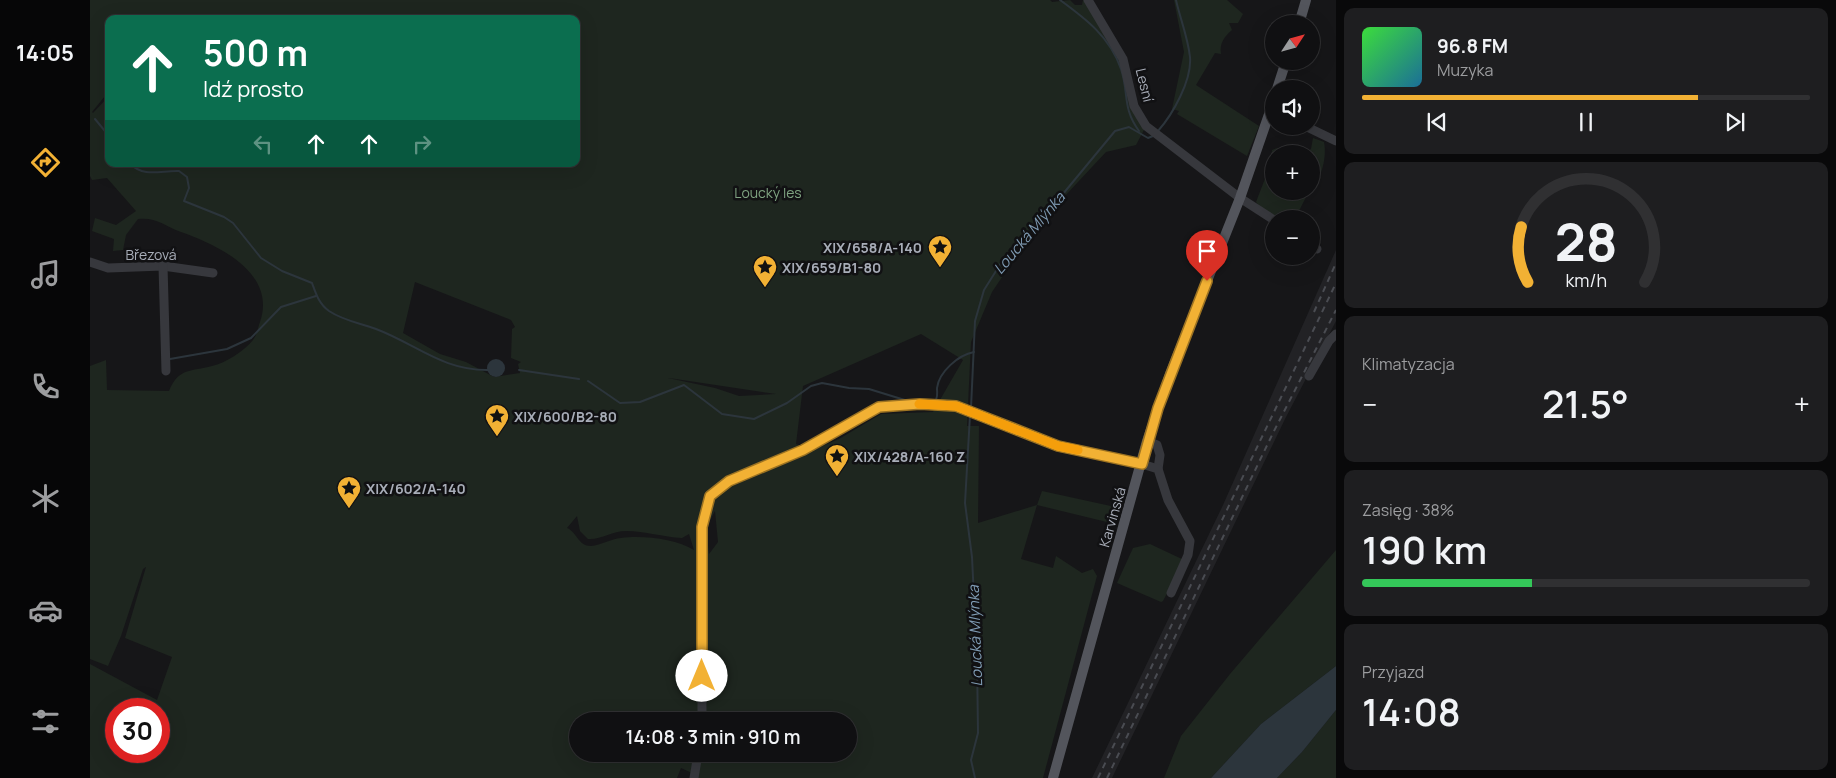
<!DOCTYPE html>
<html lang="pl">
<head>
<meta charset="utf-8">
<style>
	:root { --surface:#101012; --page:#1e1e20; --text:#f1f3f6; --muted:#9c9d9f; --line:#303032; --accent:#f2b134 }
	body { margin:0; font-family:Manrope,sans-serif; background:var(--page); color:var(--text); height:100vh; display:flex; flex-direction:column; font-size:19px; white-space:nowrap }
	* { box-sizing:border-box; margin:0 }
	p { font-size:16px; color:var(--muted) }
	.icon { flex:none; width:28px; height:28px; fill:none; stroke:currentColor; stroke-width:2; stroke-linecap:round; stroke-linejoin:round }
	.map { position:relative; flex:1; overflow:hidden }
	.side { display:flex; flex-direction:column; gap:8px; padding:8px; background:#09090a; width:500px }
	.side>* { flex:none }
	.guide { position:absolute; left:15px; top:15px; width:475px; height:152px; border-radius:10px; box-shadow:0 5px 20px #0002,0 0 0 1px var(--line); background:#0b6e4f; color:#fff; overflow:hidden }
	.needle { width:32px; rotate:54deg }
	.controls { position:absolute; left:1175px; top:15px; display:grid; gap:10px }
	.controls a { display:grid; place-items:center; width:55px; height:55px; border-radius:50%; background:var(--surface); box-shadow:0 5px 20px #0002,0 0 0 1px var(--line); font-size:25px }
	.speed { position:absolute; left:15px; top:698px; display:flex; gap:10px; font-size:25px; font-weight:700; text-align:center }
	.speed>* { display:grid; place-content:center; width:65px; height:65px; border-radius:50%; background:var(--surface); box-shadow:0 5px 20px #0002,0 0 0 1px var(--line); line-height:1 }
	.speed .limit { border:8px solid #d22; background:#fff; color:#111 }
	.pin { position:absolute; display:grid; place-items:center; width:42px; height:42px; color:#fff; margin:-51px -21px; border-radius:50% 50% 50% 0; rotate:-45deg; box-shadow:0 0 5px #0007 }
	.pin .icon { rotate:45deg }
	.me { position:absolute; width:55px; margin:-28px; rotate:0deg; stroke-linejoin:round; filter:drop-shadow(0 0 4px #0008) }
	.turn { display:flex; align-items:center; gap:18px; height:105px; padding:0 15px; font-size:22px }
	.turn .icon { width:65px; height:65px; stroke-width:2.5 }
	.turn b { display:block; font-size:35px; line-height:42px }
	.lanes { display:flex; align-items:center; height:48px; padding:0 15px; background:#0003; justify-content:center; gap:25px; direction:ltr }
	.lanes .off { opacity:.35 }
	.big { font-size:38px; font-weight:600; line-height:1.1 }
	.side .widget { flex:1; display:flex; flex-direction:column; justify-content:center; gap:8px; min-width:0; padding:0 18px; border-radius:10px; background:var(--page) }
	.side .dial { align-items:center; gap:0 }
	.dial svg { height:130px; overflow:visible; fill:none; stroke:var(--line); stroke-width:7; stroke-linecap:round; text-anchor:middle }
	.dial text { fill:var(--text); stroke:none }
	.song { display:flex; align-items:center; gap:15px }
	.cover { width:60px; height:60px; border-radius:8px; background:linear-gradient(135deg,hsl(120 70% 55%),hsl(200 70% 35%)) }
	.played { height:5px; border-radius:2px; background:linear-gradient(90deg,var(--accent) 75%,var(--line) 75%) }
	.keys { display:flex; justify-content:space-around; direction:ltr }
	.heat { display:flex; justify-content:space-between; align-items:center; font-size:28px; direction:ltr }
	.charge { height:8px; border-radius:4px; background:linear-gradient(90deg,#34c759 38%,var(--line) 0) }
	.trip { position:absolute; left:479px; top:712px; width:288px; height:50px; border-radius:25px; background:var(--surface); box-shadow:0 5px 20px #0002,0 0 0 1px var(--line); font-weight:600; line-height:50px; text-align:center }
	main { display:flex; flex:1; min-height:0 }
	.tabs { display:flex; flex-direction:column; width:90px; justify-content:space-around; align-items:center; background:#060607; color:var(--muted) }
	.tabs .icon { width:35px; height:35px }
	.tabs .current { color:var(--accent) }
	.tabs b { font-size:22px; color:var(--text) }
	.map>svg:first-child { display:block }
</style>
</head>
<body>
<main>
<nav class="tabs">
<b>14:05</b>
<svg class="icon current" aria-label="directions" viewBox="0 0 24 24"><path d="M12 3l9 9-9 9-9-9zM9 14v-3h6M13 9l2 2-2 2"/></svg>
<svg class="icon" aria-label="music" viewBox="0 0 24 24"><path d="M9 18V5l10-2v13"/><circle cx="6" cy="18" r="3"/><circle cx="16" cy="16" r="3"/></svg>
<svg class="icon" aria-label="phone" viewBox="0 0 24 24"><path d="M5 4h4l2 5-3 2q2 4 5 5l2-3 5 2v4C11 20 4 13 5 4z"/></svg>
<svg class="icon" aria-label="climate" viewBox="0 0 24 24"><path d="M12 3v18M4 7l16 10M4 17L20 7"/></svg>
<svg class="icon" aria-label="car" viewBox="0 0 24 24"><path d="M5 17H2v-5l4-1 3-4h7l3 4 3 1v5h-3M9 17h6M6 11h13"/><circle cx="7" cy="17" r="2"/><circle cx="17" cy="17" r="2"/></svg>
<svg class="icon" aria-label="filters" viewBox="0 0 24 24"><path d="M4 7h16M4 17h16"/><circle cx="9" cy="7" r="2"/><circle cx="15" cy="17" r="2"/></svg>
</nav>
<div class="map">
<svg width="1246" height="778" viewBox="0 0 1246 778">
	<rect width="100%" height="100%" fill="#161618"/>
	<polygon fill="#222225" points="1246,250 1246,321 1195,419 1022,778 1002,778 1133,505"/>
	<g fill="#1e261f" fill-rule="evenodd">
		<path d="M0,0H960L962,2L980,0L985,5H992L993,0H997L1033,59L1044,106L1056,126L1046,145L1016,152L945,228L902,292L881,342L877,426H889L888,523L947,505L952,491L1030,508L1025,524L947,505L931,559L963,568L966,556L992,573L1003,569L1007,576L953,778H608L612,754H758V721H615L617,696L618,555H609V721H488V754H606L604,774L591,768L587,778H0V664L67,700L82,657L35,638L56,567L53,569L31,636L18,666L0,659V366L16,360L17,390L79,391C89,367 101,372 122,366C136,363 154,351 163,340C167,335 168,327 170,322C187,273 128,245 91,232C75,226 66,217 48,219L36,235L33,250L23,251L24,239L2,231L5,218L26,225L46,211L17,178L2,180L0,176ZM19,19H486V164H19V96L3,113L2,112L19,91ZM325,282L421,320L425,327L422,329L421,358L431,362L428,364L430,373L404,377L376,362L350,354L313,333ZM831,334L873,360L843,412L791,414L749,439L723,450L706,444L713,386ZM578,378H579L686,394L649,396L625,388ZM625,511L628,542L619,554L616,528ZM487,516L490,531L498,539C511,540 522,531 536,531C555,531 573,537 592,538L599,534L604,550C586,539 553,535 531,538C521,539 511,545 501,546C488,546 487,532 477,528ZM26,709H69V751H26Z"/>
		<path d="M1084,0H1137L1153,14L1148,23H1139L1142,30C1135,36 1129,43 1131,54L1125,53L1106,85L1169,126L1157,156L1087,114L1089,111L1082,109L1094,52Z"/>
		<path d="M1223,138L1234,142C1237,157 1232,178 1221,189V154H1214L1221,149Z"/>
		<path d="M1187,148L1202,154H1184V191H1219L1205,219C1192,219 1174,214 1166,202L1181,163L1182,150Z"/>
		<polygon points="1060,544 1094,560 1073,601 1071,602 1027,583 1043,548"/>
		<polygon points="1246,550 1246,666 1171,724 1121,778 1074,778 1091,736 1140,674"/>
		<polygon points="1246,710 1246,778 1187,778 1212,752"/>
	</g>
	<g fill="#2c353c">
		<circle cx="406" cy="368" r="9"/>
		<polygon points="1246,666 1246,710 1212,752 1187,778 1121,778 1171,724"/>
	</g>
	<g fill="none" stroke-linecap="round" stroke-linejoin="round">
		<g stroke="#2c353c" stroke-width="2">
			<path d="M970,0C996,19 1020,37 1031,69C1039,93 1032,108 1049,131"/>
			<polyline points="5,119 19,136"/>
			<path d="M1068,131C1083,114 1102,80 1100,57C1098,38 1090,18 1086,0"/>
			<path d="M41,164C53,178 73,170 89,171L97,177L99,188L94,201L134,217L143,223L171,258L192,271L222,283C226,294 229,304 239,311C254,321 270,323 286,329C326,344 353,371 399,370"/>
			<polyline points="80,359 137,349 161,338 191,307 226,296"/>
			<polyline points="429,370 489,379"/>
			<polyline points="498,381 530,403 550,402 594,385 632,414 664,419 697,403 721,386 732,383 759,388 779,389 818,401"/>
			<path d="M843,401L846,400C848,395 847,394 847,388C849,372 868,355 884,352"/>
			<polyline points="881,408 885,321 894,290 911,263 939,235 1025,131 1039,127 1058,138 1063,136"/>
			<polyline points="880,415 875,503 882,557 887,659 888,733 881,760 885,778"/>
		</g>
		<g stroke="#37383d" stroke-width="9">
			<polyline points="998,0 1033,59 1044,106 1056,126 1150,198 1184,220"/>
			<polyline points="1215,126 1246,141"/>
			<polyline points="1221,245 1227,249"/>
			<polyline points="0,262 18,268 73,266 123,273"/>
			<polyline points="73,266 76,371"/>
			<polyline points="1219,376 1239,341 1246,334"/>
			<polyline points="1057,441 1067,445 1070,455 1068,469"/>
			<polyline points="612,721 612,527 621,496 639,481 713,450 789,407 830,404 866,406 967,446 1052,464 1068,469 1078,500 1100,541 1098,555 1081,593"/>
			<polyline points="604,778 608,754"/>
		</g>
		<g stroke="#53555c" stroke-width="10">
			<polyline points="1209,24 1216,0"/>
			<polyline points="1187,89 1196,61"/>
			<polyline points="963,778 1057,441 1080,374 1150,198 1184,100"/>
		</g>
		<g stroke="#4a4c52" stroke-width="2" stroke-dasharray="6 5" stroke-linecap="butt">
			<polyline points="1224,312 1246,263"/>
			<polyline points="1008,778 1246,283"/>
			<polyline points="1017,778 1183,433 1246,310"/>
		</g>
	</g>
	<g fill="none" stroke-linecap="round" stroke-linejoin="round">
		<g stroke="#9d7322" stroke-width="12">
			<polyline id="route" points="612,676 612,527 620,496 639,481 713,450 789,407 830,404 866,406 968,446 1052,464 1068,408 1117,281"/>
		</g>
		<use href="#route" stroke="#f2b134" stroke-width="9"/>
		<polyline stroke="#f59e0b" stroke-width="9" points="829,404 866,406 968,446 988,450"/>
	</g>
	<defs>
		<g id="sight-pin" transform="scale(1.25)"><path d="M0 17L-7.5 6A9.5 9.5 0 1 1 7.5 6Z" fill="#f2b134" stroke="#111113"/><path d="M0-6L1.8-2.2L6-1.7L2.9 1.2L3.7 5.4L0 3.3L-3.7 5.4L-2.9 1.2L-6-1.7L-1.8-2.2Z" fill="#111"/></g>
	</defs>
	<g fill-rule="evenodd">
		<use href="#sight-pin" x="850" y="247"/>
		<use href="#sight-pin" x="675" y="267"/>
		<use href="#sight-pin" x="407" y="416"/>
		<use href="#sight-pin" x="747" y="456"/>
		<use href="#sight-pin" x="259" y="488"/>
	</g>
	<g text-anchor="middle" dominant-baseline="central" stroke-width="5" stroke-linejoin="round" paint-order="stroke">
		<g font-size="14" fill="#a8adb8" stroke="#111113">
			<text transform="translate(1055 85) rotate(76)">Lesní</text>
			<text x="61" y="254">Březová</text>
			<text transform="translate(1022 517) rotate(-74)">Karvinská</text>
		</g>
		<g font-size="14" fill="#7fa381" stroke="#111113">
			<text x="678" y="192">Loucký les</text>
		</g>
		<g font-size="14" font-weight="bold" fill="#a8adb8" stroke="#111113" text-anchor="start">
			<text x="832" y="247" text-anchor="end">XIX/658/A-140</text>
			<text x="692" y="267">XIX/659/B1-80</text>
			<text x="424" y="416">XIX/600/B2-80</text>
			<text x="764" y="456">XIX/428/A-160 Z</text>
			<text x="276" y="488">XIX/602/A-140</text>
		</g>
		<g font-size="15" font-style="italic" fill="#7f9bb3" stroke="#111113">
			<text transform="translate(939 233) rotate(-50)">Loucká Mlýnka</text>
			<text transform="translate(885 636) rotate(-92)">Loucká Mlýnka</text>
		</g>
	</g>
</svg>
<div class="controls">
<a><svg class="needle" viewBox="-14 -14 28 28"><path d="M0-13l5 13h-10z" fill="#e53935"/><path d="M0 13l5-13h-10z" fill="#9c9d9f"/></svg></a>
<a><svg class="icon" aria-label="sound" viewBox="0 0 24 24"><path d="M4 9h4l5-4v14l-5-4H4zM17 9q2 3 0 6"/></svg></a>
<a>+</a>
<a>−</a>
</div>
<div class="speed"><div class="limit">30</div></div>
<div class="pin" style="left:1117px;top:281px;background:#d93025"><svg class="icon" aria-label="arrive" viewBox="0 0 24 24"><path d="M6 21V4h12l-3 4 3 4H6"/></svg></div>
<svg class="me" style="left:612px;top:676px" viewBox="-20 -20 40 40"><circle r="19" fill="#fff"/><path d="M0-13L10 11 0 6-10 11z" fill="#f2b134"/></svg>
<div class="trip">14:08 · 3 min · 910 m</div>
<div class="guide">
<div class="turn"><svg class="icon" aria-label="ahead" viewBox="0 0 24 24"><path d="M12 20V5M6 11l6-6 6 6"/></svg><div><b>500 m</b>Idź prosto</div></div>
<div class="lanes"><svg class="icon off" aria-label="left" viewBox="0 0 24 24"><path d="M17 20v-9H6M10 6l-5 5 5 5"/></svg><svg class="icon" aria-label="ahead" viewBox="0 0 24 24"><path d="M12 20V5M6 11l6-6 6 6"/></svg><svg class="icon" aria-label="ahead" viewBox="0 0 24 24"><path d="M12 20V5M6 11l6-6 6 6"/></svg><svg class="icon off" aria-label="right" viewBox="0 0 24 24"><path d="M7 20v-9h11M14 6l5 5-5 5"/></svg></div>
</div>
</div>
<section class="side">
<div class="widget">
<div class="song"><i class="cover"></i><div><b>96.8 FM</b><p>Muzyka</p></div></div>
<div class="played"></div>
<div class="keys"><svg class="icon" aria-label="previous" viewBox="0 0 24 24"><path d="M18 5L8 12l10 7zM5 5v14"/></svg><svg class="icon" aria-label="pause" viewBox="0 0 24 24"><path d="M8 5v14M16 5v14"/></svg><svg class="icon" aria-label="next" viewBox="0 0 24 24"><path d="M6 5l10 7-10 7zM19 5v14"/></svg></div>
</div>
<div class="widget dial"><svg viewBox="0 0 100 80">
<path d="M14 69A42 42 0 1 1 86 69"/>
<path d="M14 69A42 42 0 0 1 10 35" stroke="#f2b134"/>
<text x="50" y="56" font-size="32" font-weight="700">28</text>
<text x="50" y="72" font-size="11">km/h</text>
</svg></div>
<div class="widget"><p>Klimatyzacja</p>
<div class="heat"><a>−</a><b class="big">21.5°</b><a>+</a></div>
</div>
<div class="widget"><p>Zasięg · 38%</p><b class="big">190 km</b><div class="charge"></div></div>
<div class="widget"><p>Przyjazd</p><b class="big">14:08</b></div>
</section>
</main>
</body>
</html>
